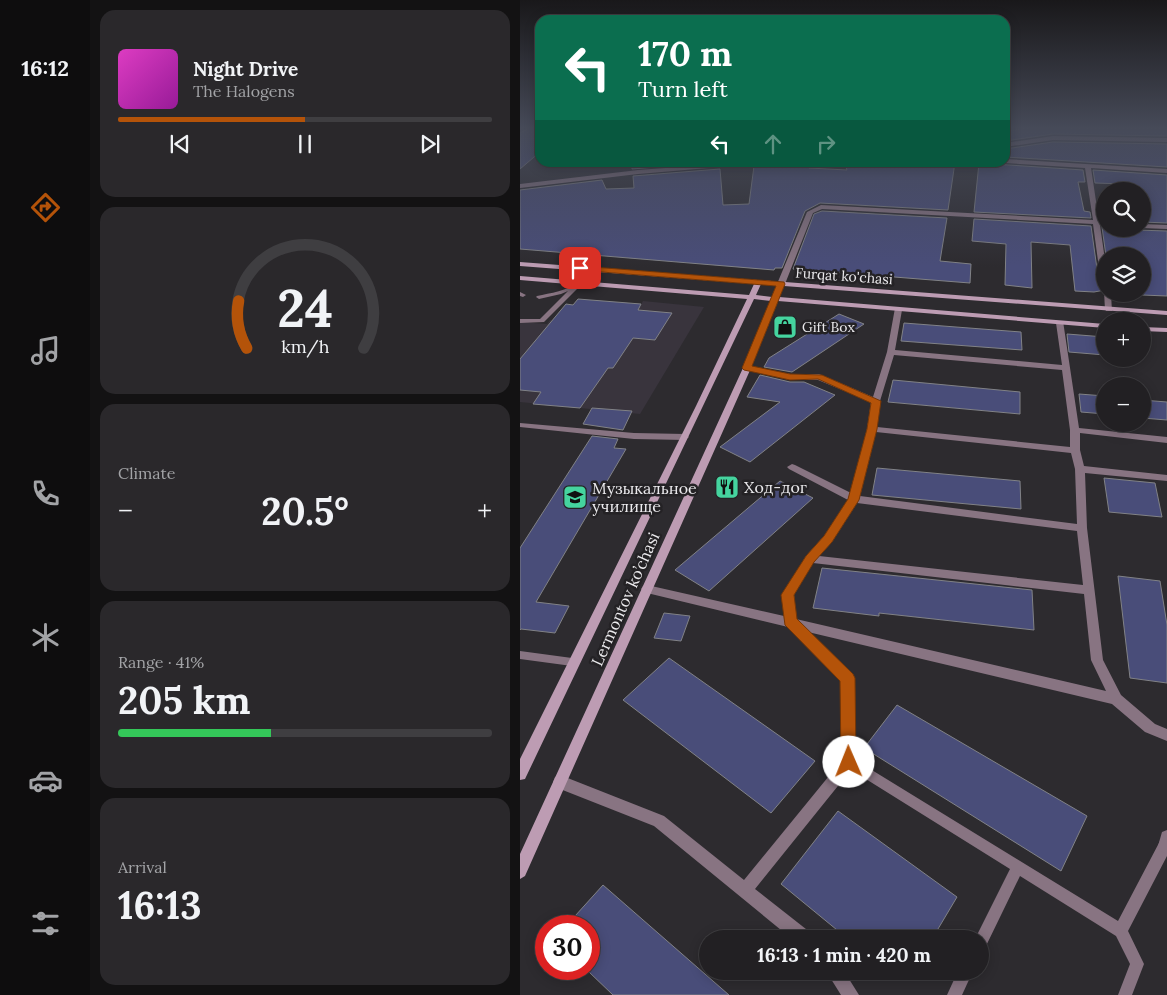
<!DOCTYPE html>
<html lang="en">
<head>
<meta charset="utf-8">
<style>
	:root { --surface:#222023; --page:#2a282b; --text:#f1f3f6; --muted:#a2a3a6; --line:#3f3e41; --accent:#b45309 }
	body { margin:0; font-family:Lora,serif; background:var(--page); color:var(--text); height:100vh; display:flex; flex-direction:column; font-size:19px; white-space:nowrap }
	* { box-sizing:border-box; margin:0 }
	p { font-size:16px; color:var(--muted) }
	.icon { flex:none; width:28px; height:28px; fill:none; stroke:currentColor; stroke-width:2; stroke-linecap:round; stroke-linejoin:round }
	.map { position:relative; flex:1; overflow:hidden }
	.panel { display:flex; flex-direction:column; gap:10px; padding:10px; background:#131213; width:430px }
	.panel>* { flex:none }
	.guide { position:absolute; left:15px; top:15px; width:475px; height:152px; border-radius:15px; box-shadow:0 2px 12px #0003,0 0 0 1px var(--line); background:#0b6e4f; color:#fff; overflow:hidden }
	.controls { position:absolute; left:576px; top:182px; display:grid; gap:10px }
	.controls a { display:grid; place-items:center; width:55px; height:55px; border-radius:50%; background:var(--surface); box-shadow:0 2px 12px #0003,0 0 0 1px var(--line); font-size:25px }
	.speed { position:absolute; left:15px; top:915px; display:flex; gap:10px; font-size:25px; font-weight:700; text-align:center }
	.speed>* { display:grid; place-content:center; width:65px; height:65px; border-radius:50%; background:var(--surface); box-shadow:0 2px 12px #0003,0 0 0 1px var(--line); line-height:1 }
	.speed .limit { border:8px solid #d22; background:#fff; color:#111 }
	.pin { position:absolute; display:grid; place-items:center; width:42px; height:42px; color:#fff; margin:-21px; border-radius:10px; box-shadow:0 2px 8px #0006 }
	.me { position:absolute; width:55px; margin:-28px; rotate:359deg; stroke-linejoin:round; filter:drop-shadow(0 0 4px #0008) }
	.turn { display:flex; align-items:center; gap:18px; height:105px; padding:0 20px; font-size:22px }
	.turn .icon { width:65px; height:65px; stroke-width:2.5 }
	.turn b { display:block; font-size:35px; line-height:42px }
	.lanes { display:flex; align-items:center; height:48px; padding:0 20px; background:#0003; justify-content:center; gap:25px; direction:ltr }
	.lanes .off { opacity:.35 }
	.big { font-size:38px; font-weight:700; line-height:1.1 }
	.panel .tile { flex:1; display:flex; flex-direction:column; justify-content:center; gap:8px; min-width:0; padding:0 18px; border-radius:15px; background:var(--page) }
	.panel .dial { align-items:center; gap:0 }
	.dial svg { height:130px; overflow:visible; fill:none; stroke:var(--line); stroke-width:7; stroke-linecap:round; text-anchor:middle }
	.dial text { fill:var(--text); stroke:none }
	.song { display:flex; align-items:center; gap:15px }
	.cover { width:60px; height:60px; border-radius:8px; background:linear-gradient(135deg,hsl(310 70% 55%),hsl(300 70% 35%)) }
	.played { height:5px; border-radius:2px; background:linear-gradient(90deg,var(--accent) 50%,var(--line) 50%) }
	.keys { display:flex; justify-content:space-around; direction:ltr }
	.heat { display:flex; justify-content:space-between; align-items:center; font-size:28px; direction:ltr }
	.charge { height:8px; border-radius:4px; background:linear-gradient(90deg,#34c759 41%,var(--line) 0) }
	.trip { position:absolute; left:179px; top:930px; width:290px; height:50px; border-radius:25px; background:var(--surface); box-shadow:0 2px 12px #0003,0 0 0 1px var(--line); font-weight:700; line-height:50px; text-align:center }
	main { display:flex; flex:1; min-height:0 }
	.tab-bar { display:flex; flex-direction:column; width:90px; justify-content:space-around; align-items:center; background:#0e0d0e; color:var(--muted) }
	.tab-bar .icon { width:35px; height:35px }
	.tab-bar .on { color:var(--accent) }
	.tab-bar b { font-size:22px; color:var(--text) }
	.map>svg:first-child { display:block }
</style>
</head>
<body>
<main>
<nav class="tab-bar">
<b>16:12</b>
<svg class="icon on" aria-label="directions" viewBox="0 0 24 24"><path d="M12 3l9 9-9 9-9-9zM9 14v-3h6M13 9l2 2-2 2"/></svg>
<svg class="icon" aria-label="music" viewBox="0 0 24 24"><path d="M9 18V5l10-2v13"/><circle cx="6" cy="18" r="3"/><circle cx="16" cy="16" r="3"/></svg>
<svg class="icon" aria-label="phone" viewBox="0 0 24 24"><path d="M5 4h4l2 5-3 2q2 4 5 5l2-3 5 2v4C11 20 4 13 5 4z"/></svg>
<svg class="icon" aria-label="climate" viewBox="0 0 24 24"><path d="M12 3v18M4 7l16 10M4 17L20 7"/></svg>
<svg class="icon" aria-label="car" viewBox="0 0 24 24"><path d="M5 17H2v-5l4-1 3-4h7l3 4 3 1v5h-3M9 17h6M6 11h13"/><circle cx="7" cy="17" r="2"/><circle cx="17" cy="17" r="2"/></svg>
<svg class="icon" aria-label="filters" viewBox="0 0 24 24"><path d="M4 7h16M4 17h16"/><circle cx="9" cy="7" r="2"/><circle cx="15" cy="17" r="2"/></svg>
</nav>
<section class="panel">
<div class="tile">
<div class="song"><i class="cover"></i><div><b>Night Drive</b><p>The Halogens</p></div></div>
<div class="played"></div>
<div class="keys"><svg class="icon" aria-label="previous" viewBox="0 0 24 24"><path d="M18 5L8 12l10 7zM5 5v14"/></svg><svg class="icon" aria-label="pause" viewBox="0 0 24 24"><path d="M8 5v14M16 5v14"/></svg><svg class="icon" aria-label="next" viewBox="0 0 24 24"><path d="M6 5l10 7-10 7zM19 5v14"/></svg></div>
</div>
<div class="tile dial"><svg viewBox="0 0 100 80">
<path d="M14 69A42 42 0 1 1 86 69"/>
<path d="M14 69A42 42 0 0 1 9 40" stroke="#b45309"/>
<text x="50" y="56" font-size="32" font-weight="700">24</text>
<text x="50" y="72" font-size="11">km/h</text>
</svg></div>
<div class="tile"><p>Climate</p>
<div class="heat"><a>−</a><b class="big">20.5°</b><a>+</a></div>
</div>
<div class="tile"><p>Range · 41%</p><b class="big">205 km</b><div class="charge"></div></div>
<div class="tile"><p>Arrival</p><b class="big">16:13</b></div>
</section>
<div class="map">
<svg width="647" height="995" viewBox="0 0 647 995">
	<rect width="100%" height="100%" fill="#2d2b2f"/>
	<polygon fill="#39343d" points="123,301 184,307 120,414 0,402 0,322 27,324 30,320 91,325 118,310"/>
	<g fill="#494d79" stroke="#818286">
		<polygon points="11,127 20,127 20,152 0,169 0,133"/>
		<polygon points="514,127 647,129 647,136 533,134 485,141 485,131"/>
		<polygon points="533,142 647,144 647,167 485,157 485,149"/>
		<polygon points="112,162 195,162 112,169"/>
		<polygon points="261,162 262,166 289,163 289,168 327,170 324,162 435,162 428,210 300,203 285,211 262,268 255,268 254,270 0,249 0,190 82,180 86,189 114,188 113,176 200,169 203,205 229,204 234,166"/>
		<polygon points="459,163 563,170 565,182 558,182 564,211 570,212 571,218 454,212"/>
		<polygon points="573,170 647,175 647,223 622,222 622,191 607,191 605,184 575,183"/>
		<polygon points="302,211 427,218 420,261 451,264 450,283 273,269 294,214"/>
		<polygon points="454,219 571,226 579,283 585,287 585,290 574,292 555,291 550,245 511,242 512,288 485,285 486,244 452,241"/>
		<polygon points="582,227 585,227 585,229 647,231 647,296 622,295 622,256 586,256"/>
		<polygon points="58,299 121,304 118,310 152,313 135,340 113,338 93,368 88,368 60,408 13,404 21,392 0,390 0,359 46,304 53,305"/>
		<polygon points="319,314 344,324 272,372 244,367 249,358"/>
		<polygon points="384,323 501,332 502,350 381,341"/>
		<polygon points="547,334 585,337 585,355 549,352"/>
		<polygon points="240,375 270,382 284,382 315,395 230,462 200,447 260,402 227,397"/>
		<polygon points="373,380 500,392 500,414 368,402"/>
		<polygon points="559,394 585,396 585,414 561,412"/>
		<polygon points="622,400 647,402 647,420 622,418"/>
		<polygon points="72,408 112,411 103,430 63,424"/>
		<polygon points="72,436 98,439 94,448 106,449 16,602 49,606 35,633 1,629 0,630 0,548"/>
		<polygon points="357,468 500,481 501,509 352,495"/>
		<polygon points="584,478 635,483 642,517 589,512"/>
		<polygon points="260,481 293,498 189,591 155,570"/>
		<polygon points="302,568 512,590 514,630 359,613 359,616 293,608"/>
		<polygon points="598,576 640,581 647,625 647,683 610,678"/>
		<polygon points="144,613 170,616 161,641 134,638"/>
		<polygon points="149,658 295,761 251,813 103,700"/>
		<polygon points="377,705 567,816 541,871 344,748"/>
		<polygon points="318,811 437,897 412,939 328,939 261,884"/>
		<polygon points="83,885 209,995 93,995 69,972 69,926 46,926"/>
	</g>
	<g fill="none" stroke-linecap="round" stroke-linejoin="round">
		<g fill="#887482" fill-rule="evenodd">
			<path d="M58,282L63,283L24,322L0,323V319H20L48,291L41,294L19,299L16,297L17,296C30,293 48,291 58,282Z"/>
			<polygon points="0,292 6,295 3,297 0,296"/>
			<polygon points="0,423 114,433 165,434 169,437 165,440 114,439 0,427"/>
			<polygon points="0,651 52,658 56,659 57,662 56,665 52,666 0,659"/>
			<polygon points="329,756 598,921 640,841 645,840 647,840 647,856 608,931 624,964 612,995 598,995 610,964 596,936 500,876 465,948 460,950 460,939 455,939 490,869 325,766 323,762 325,758"/>
			<polygon points="438,971 453,971 442,995 427,995"/>
		</g>
		<g fill="#887482" fill-rule="evenodd">
			<polygon points="533,136 647,138 647,142 533,140 485,147 485,143"/>
			<polygon points="485,159 647,169 647,173 571,168 579,221 585,221 585,225 580,225 585,260 585,285 581,283 573,224 302,209 293,213 265,284 261,286 257,284 287,212 301,205 573,220 565,168 485,163"/>
			<polygon points="227,162 259,162 118,174 0,188 0,184 118,170"/>
			<polygon points="622,224 647,225 647,229 622,228"/>
			<polygon points="584,292 591,294 592,311 586,311 585,309"/>
			<path d="M375,308H381L382,310L375,350L542,365L536,323L537,321H543L559,428L647,437V443L560,433V450L564,466L647,475V481L565,473L567,528L583,660L601,695L635,724L647,729V741L625,732L592,704L288,632L332,674L334,678L336,762L334,766L235,889L291,933L293,939H272L134,826L35,787L33,782L35,777L40,775L144,816L224,880L322,760V680L268,627L127,593L123,592L121,589L123,586L127,585L264,616L262,595L264,592L286,556L304,536L328,500L269,469L267,467L272,464L275,465L331,493L347,429L351,402L298,380H270L227,370L223,368L227,366L270,374H299L353,397L367,352ZM374,355L542,370L550,430V447L357,427L360,401ZM356,432L551,453L555,469L557,524L340,496ZM337,503L557,531L563,585L299,556L312,542ZM293,563L564,594L571,660L586,691L276,619L274,595Z"/>
			<polygon points="647,830 647,854 640,851 638,846 642,832"/>
			<polygon points="306,971 324,971 339,995 321,995"/>
		</g>
		<g fill="#bd9cb3" fill-rule="evenodd">
			<polygon points="0,127 4,127 0,130"/>
			<path d="M0,262L647,311V315L264,286L259,297L585,324V328L258,301L231,368L5,876L0,879V854L223,368L251,301L234,299L5,779L0,780V759L176,406L227,299L0,280V276L229,295L234,284L0,266ZM241,284L257,286L252,297L236,295Z"/>
			<polygon points="622,327 647,328 647,332 622,331"/>
		</g>
	</g>
	<linearGradient id="sky" x2="0" y2="1"><stop stop-color="#19181a"/><stop offset="0.48" stop-color="#464a58"/><stop offset="1" stop-color="#464a58" stop-opacity="0"/></linearGradient>
	<rect width="647" height="267" fill="url(#sky)"/>
	<polygon fill="#b45309" stroke="#753606" points="60,266 264,282 265,284 232,366 270,374 302,375 361,401 357,429 339,500 312,542 294,562 274,595 277,619 333,674 335,678 336,762 334,767 329,769 323,767 321,762 320,681 265,625 261,595 286,556 304,536 328,499 347,429 351,403 298,379 270,380 224,370 222,368 256,286 57,270 57,267"/>
	<defs>
		<g id="shop-square" transform="scale(1.25)"><rect x="-9" y="-9" width="18" height="18" rx="4" fill="#45d49f" stroke="#242225"/><path d="M-5-2.5h2.3a2.7 3.5 0 0 1 5.4 0H5L5.5 6h-11ZM-1.5-2.5h3a1.5 2.3 0 0 0-3 0Z" fill="#111"/></g>
		<g id="restaurant-square" transform="scale(1.25)"><rect x="-9" y="-9" width="18" height="18" rx="4" fill="#45d49f" stroke="#242225"/><path d="M-5-6h1v4h1v-4h1v4h1v-4h1v5L-1.5 .5V6h-2V.5L-5-1ZM5-6V6H3V1.5H1.5Q1.5-4 5-6Z" fill="#111"/></g>
		<g id="university-square" transform="scale(1.25)"><rect x="-9" y="-9" width="18" height="18" rx="4" fill="#45d49f" stroke="#242225"/><path d="M0-5L7-2L0 1L-7-2ZM-4 1L0 2.5L4 1V4Q0 6-4 4Z" fill="#111"/></g>
	</defs>
	<g fill-rule="evenodd">
		<use href="#shop-square" x="265" y="327"/>
		<use href="#restaurant-square" x="207" y="487"/>
		<use href="#university-square" x="55" y="497"/>
	</g>
	<g text-anchor="middle" dominant-baseline="central" stroke-width="5" stroke-linejoin="round" paint-order="stroke">
		<g font-size="14" fill="#ebeaed" stroke="#242225">
			<text transform="translate(324 276) rotate(4)">Furqat ko'chasi</text>
		</g>
		<g font-size="14" fill="#ebeaed" stroke="#242225" text-anchor="start">
			<text x="282" y="327">Gift Box</text>
		</g>
		<g font-size="16" fill="#ebeaed" stroke="#242225" text-anchor="start">
			<text x="224" y="487">Ход-дог</text>
			<text x="72" y="488">Музыкальное<tspan x="72" dy="18">училище</tspan></text>
		</g>
		<g font-size="16" fill="#ebeaed" stroke="#242225">
			<text transform="translate(105 599) rotate(-66)">Lermontov ko’chasi</text>
		</g>
	</g>
</svg>
<div class="controls">
<a><svg class="icon" aria-label="search" viewBox="0 0 24 24"><circle cx="10" cy="10" r="6"/><path d="M15 15l6 6"/></svg></a>
<a><svg class="icon" aria-label="layers" viewBox="0 0 24 24"><path d="M12 4l9 5-9 5-9-5zM3 14l9 5 9-5"/></svg></a>
<a>+</a>
<a>−</a>
</div>
<div class="speed"><div class="limit">30</div></div>
<div class="pin" style="left:60px;top:268px;background:#d93025"><svg class="icon" aria-label="arrive" viewBox="0 0 24 24"><path d="M6 21V4h12l-3 4 3 4H6"/></svg></div>
<svg class="me" style="left:329px;top:762px" viewBox="-20 -20 40 40"><circle r="19" fill="#fff"/><path d="M0-13L10 11 0 6-10 11z" fill="#b45309"/></svg>
<div class="trip">16:13 · 1 min · 420 m</div>
<div class="guide">
<div class="turn"><svg class="icon" aria-label="left" viewBox="0 0 24 24"><path d="M17 20v-9H6M10 6l-5 5 5 5"/></svg><div><b>170 m</b>Turn left</div></div>
<div class="lanes"><svg class="icon" aria-label="left" viewBox="0 0 24 24"><path d="M17 20v-9H6M10 6l-5 5 5 5"/></svg><svg class="icon off" aria-label="ahead" viewBox="0 0 24 24"><path d="M12 20V5M6 11l6-6 6 6"/></svg><svg class="icon off" aria-label="right" viewBox="0 0 24 24"><path d="M7 20v-9h11M14 6l5 5-5 5"/></svg></div>
</div>
</div>
</main>
</body>
</html>
